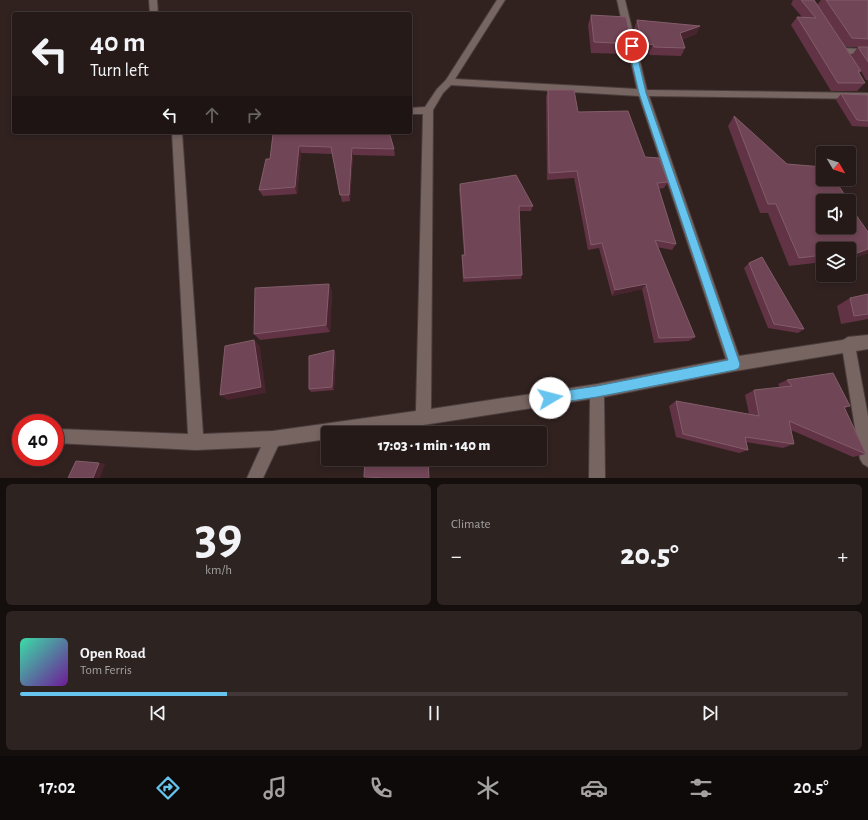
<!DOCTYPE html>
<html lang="en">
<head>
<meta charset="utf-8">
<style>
	:root { --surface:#251a18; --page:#2d2321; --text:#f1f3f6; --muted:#a3a1a2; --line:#423837; --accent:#66c4ef }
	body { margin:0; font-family:"Alegreya Sans",sans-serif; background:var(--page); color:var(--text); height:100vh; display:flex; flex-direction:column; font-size:15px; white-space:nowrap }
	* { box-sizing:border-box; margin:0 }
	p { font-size:13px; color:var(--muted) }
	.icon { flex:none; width:22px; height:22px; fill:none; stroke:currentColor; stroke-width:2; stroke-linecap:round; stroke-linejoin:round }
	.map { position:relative; height:478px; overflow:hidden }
	.drawer { display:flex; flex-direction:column; gap:6px; padding:6px; background:#140e0d; flex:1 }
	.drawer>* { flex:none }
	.top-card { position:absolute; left:12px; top:12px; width:400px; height:122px; border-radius:4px; box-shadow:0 2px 6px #0003,0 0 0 1px var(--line); background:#251a18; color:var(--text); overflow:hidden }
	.needle { width:26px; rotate:129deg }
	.fabs { position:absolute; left:816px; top:146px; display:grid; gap:8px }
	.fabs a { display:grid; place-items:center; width:40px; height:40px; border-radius:4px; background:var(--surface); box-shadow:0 2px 6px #0003,0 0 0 1px var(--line); font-size:20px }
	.speed { position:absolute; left:12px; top:414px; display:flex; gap:8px; font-size:20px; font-weight:700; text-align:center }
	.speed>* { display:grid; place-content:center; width:52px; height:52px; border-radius:50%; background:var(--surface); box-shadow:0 2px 6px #0003,0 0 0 1px var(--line); line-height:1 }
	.speed .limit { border:6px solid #d22; background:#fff; color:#111 }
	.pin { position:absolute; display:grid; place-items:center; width:34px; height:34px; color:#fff; margin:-17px; border:2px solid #fff; border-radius:50%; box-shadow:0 1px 4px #0007 }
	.me { position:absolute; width:44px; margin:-22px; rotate:82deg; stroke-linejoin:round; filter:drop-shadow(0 0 3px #0008) }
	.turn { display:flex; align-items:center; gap:14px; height:84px; padding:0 12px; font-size:18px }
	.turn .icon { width:52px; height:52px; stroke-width:2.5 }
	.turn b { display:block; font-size:28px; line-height:34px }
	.lanes { display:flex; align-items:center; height:38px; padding:0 12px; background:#0003; justify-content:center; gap:20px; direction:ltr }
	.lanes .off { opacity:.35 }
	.big { font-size:30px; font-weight:800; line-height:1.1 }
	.drawer .card { flex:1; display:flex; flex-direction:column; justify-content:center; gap:6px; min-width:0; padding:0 14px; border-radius:6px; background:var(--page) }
	.drawer .dial { align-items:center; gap:0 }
	.dial b { font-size:52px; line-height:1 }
	.song { display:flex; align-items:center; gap:12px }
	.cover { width:48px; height:48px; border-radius:6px; background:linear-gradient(135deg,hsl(160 70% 55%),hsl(280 70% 35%)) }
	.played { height:4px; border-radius:2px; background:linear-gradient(90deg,var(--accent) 25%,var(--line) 25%) }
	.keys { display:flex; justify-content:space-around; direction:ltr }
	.heat { display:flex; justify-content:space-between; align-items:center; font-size:22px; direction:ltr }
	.drawer .tiles { flex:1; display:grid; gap:6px; grid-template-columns:1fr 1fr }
	.card:last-child { grid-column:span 2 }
	.trip { position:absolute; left:321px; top:426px; width:226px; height:40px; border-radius:4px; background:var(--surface); box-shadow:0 2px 6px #0003,0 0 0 1px var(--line); font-weight:800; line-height:40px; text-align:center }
	.tabs { display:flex; height:64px; justify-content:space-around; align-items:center; background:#0f0a0a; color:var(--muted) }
	.tabs .icon { width:28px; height:28px }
	.tabs .on { color:var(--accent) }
	.tabs b { font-size:18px; color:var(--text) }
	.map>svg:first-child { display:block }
</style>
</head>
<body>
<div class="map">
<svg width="868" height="478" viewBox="0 0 868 478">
	<rect width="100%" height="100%" fill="#312220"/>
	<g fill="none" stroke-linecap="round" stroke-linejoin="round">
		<g stroke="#4a3e3c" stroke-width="2">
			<g id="minor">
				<polygon points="149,0 157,0 158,14 150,14"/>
				<path d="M497,0H505L455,79L637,89L617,0H625L647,90L868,93V99L649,96L739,356L843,340L848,337L868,335V349L856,351L868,416V467L863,464L860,459L843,353L735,371L604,397L605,478H589L590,399L372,433H328V439L278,446L263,478H247L261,447L196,450L55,443V431L58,429L188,434L172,132H182L203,434L273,431L416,411L423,114H410V108L425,107L437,89L446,80ZM451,85L639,96L726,359L597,384L431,409L433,110L443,93Z"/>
				<polygon points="841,48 868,49 868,55 838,53 837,51"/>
			</g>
		</g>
		<use href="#minor" fill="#776562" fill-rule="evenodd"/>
	</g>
	<g fill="#613344">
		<polygon points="793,0 814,0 851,56 858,47 845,47 817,5 821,0 868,0 868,80 866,80 861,71 859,73 865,83 857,91 831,91 791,25 797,17 802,17 791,4"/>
		<polygon points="591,15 632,44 628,54 591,53 588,25"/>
		<polygon points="637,20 700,26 696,34 682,40 685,48 681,56 650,55 649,53 640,55 634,29"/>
		<polygon points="548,90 578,112 645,157 668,182 664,188 659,189 676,244 672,250 657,247 695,337 689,341 654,343 642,289 612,296 599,248 588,250 574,178 547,180 546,97"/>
		<polygon points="841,94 868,95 868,127 852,126 836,100"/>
		<polygon points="734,116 823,201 868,232 868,253 849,260 849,249 823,249 823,262 789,266 768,213 760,213 728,126"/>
		<polygon points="273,134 394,149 395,156 353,155 350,201 342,202 332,154 301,153 297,194 263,196 259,190 270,159"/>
		<polygon points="460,184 533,206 531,211 519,211 522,275 521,279 463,282 462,260 462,255 464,255 459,189"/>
		<polygon points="749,263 804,329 798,333 768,328 744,268"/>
		<polygon points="329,284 332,292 330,332 260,340 254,334"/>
		<polygon points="868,294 868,319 841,324 837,306 850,298"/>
		<polygon points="336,354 334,390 311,392 309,389"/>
		<polygon points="787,380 850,406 845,408 866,454 853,457 791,430 794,444 783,448 746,442 748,450 739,453 676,437 669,406 676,401 749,414 745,395 754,390 780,388 778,384"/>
	</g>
	<g fill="#48242f">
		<polygon points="700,26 696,34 676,42 680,33"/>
		<polygon points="653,44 649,53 640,55 643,46"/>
		<polygon points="299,146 301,153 297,194 295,187"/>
		<polygon points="352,148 353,155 350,201 349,195"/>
		<polygon points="868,249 868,253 866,254 849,260 849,256"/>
		<polygon points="329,284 332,292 330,332 326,325"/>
		<polygon points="646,284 642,289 612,296 615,290"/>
		<polygon points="254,340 260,346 266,393 228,400 220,395"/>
		<polygon points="334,350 336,354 334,390 332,387"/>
		<polygon points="99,463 105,464 100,478 93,478"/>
	</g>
	<g fill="#704555" stroke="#825d6a">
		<polygon points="801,0 814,0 861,71 858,71 865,83 838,83 797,17 816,18"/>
		<polygon points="826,0 868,0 868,39 852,38"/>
		<polygon points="591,15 626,17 632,44 594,42"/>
		<polygon points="637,20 700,26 680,33 685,48 654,47 653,44 643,46"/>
		<polygon points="858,47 868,47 868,62"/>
		<polygon points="548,90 574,90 578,112 628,111 645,157 659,158 668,182 657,183 676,244 655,240 695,337 659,338 646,284 615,290 602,243 591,245 577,171 549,173"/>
		<polygon points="841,94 868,95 868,121 857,120"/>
		<polygon points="734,116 787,164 823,167 823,179 834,179 849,201 823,201 823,227 849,227 849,205 868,232 868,249 849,256 849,249 823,249 823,255 799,258 776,204 768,204"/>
		<polygon points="291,132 389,132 394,149 352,148 349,195 340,195 331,147 299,146 295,187 259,190 266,159 270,159 273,134"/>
		<polygon points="516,175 533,206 519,206 522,275 464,278 462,255 465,255 460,184"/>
		<polygon points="762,257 804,329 774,324 749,263"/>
		<polygon points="329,284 326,325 254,334 255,288"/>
		<polygon points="868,294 868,314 854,316 850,298"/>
		<polygon points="254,340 261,387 220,395 225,346"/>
		<polygon points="334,350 332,387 309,389 309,356"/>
		<polygon points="833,373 850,406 844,407 866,454 789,421 794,444 745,437 748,450 683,434 676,401 759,416 754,390 792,386 787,380"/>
		<polygon points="365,459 428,459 429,478 388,478 364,477"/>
		<polygon points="76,461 99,463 93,478 68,478"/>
	</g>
	<polygon fill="#66c4ef" stroke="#427f9b" points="632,44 635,46 646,93 740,364 739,368 735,370 597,397 550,404 546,402 544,398 546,394 550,393 597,386 728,360 639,93 628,46"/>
</svg>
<div class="fabs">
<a><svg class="needle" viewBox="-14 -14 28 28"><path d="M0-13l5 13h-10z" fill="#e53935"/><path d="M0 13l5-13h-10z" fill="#a3a1a2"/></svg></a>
<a><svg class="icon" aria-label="sound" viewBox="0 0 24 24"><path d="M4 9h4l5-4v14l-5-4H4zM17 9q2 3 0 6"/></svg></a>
<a><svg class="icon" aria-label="layers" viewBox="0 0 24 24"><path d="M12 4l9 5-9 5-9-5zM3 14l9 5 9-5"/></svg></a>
</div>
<div class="speed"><div class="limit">40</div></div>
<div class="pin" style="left:632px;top:46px;background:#d93025"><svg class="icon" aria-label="arrive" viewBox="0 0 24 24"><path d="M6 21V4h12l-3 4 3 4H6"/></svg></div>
<svg class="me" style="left:550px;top:398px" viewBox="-20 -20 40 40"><circle r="19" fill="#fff"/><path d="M0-13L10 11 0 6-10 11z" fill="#66c4ef"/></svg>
<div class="trip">17:03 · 1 min · 140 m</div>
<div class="top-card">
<div class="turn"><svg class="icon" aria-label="left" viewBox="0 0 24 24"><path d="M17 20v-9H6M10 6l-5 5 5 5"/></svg><div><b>40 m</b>Turn left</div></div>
<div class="lanes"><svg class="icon" aria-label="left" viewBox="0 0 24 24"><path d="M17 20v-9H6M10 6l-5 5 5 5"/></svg><svg class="icon off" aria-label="ahead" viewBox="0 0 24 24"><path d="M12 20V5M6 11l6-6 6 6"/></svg><svg class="icon off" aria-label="right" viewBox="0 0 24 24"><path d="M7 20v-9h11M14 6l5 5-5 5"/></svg></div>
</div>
</div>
<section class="drawer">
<div class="tiles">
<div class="card dial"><b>39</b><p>km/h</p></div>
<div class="card"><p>Climate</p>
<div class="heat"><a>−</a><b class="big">20.5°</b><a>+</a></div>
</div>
<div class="card">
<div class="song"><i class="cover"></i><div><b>Open Road</b><p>Tom Ferris</p></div></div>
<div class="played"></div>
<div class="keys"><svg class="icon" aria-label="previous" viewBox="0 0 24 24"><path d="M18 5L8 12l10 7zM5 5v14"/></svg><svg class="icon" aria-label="pause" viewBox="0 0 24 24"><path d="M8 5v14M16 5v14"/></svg><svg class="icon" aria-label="next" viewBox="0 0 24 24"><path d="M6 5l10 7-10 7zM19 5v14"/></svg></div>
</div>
</div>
</section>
<nav class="tabs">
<b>17:02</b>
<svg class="icon on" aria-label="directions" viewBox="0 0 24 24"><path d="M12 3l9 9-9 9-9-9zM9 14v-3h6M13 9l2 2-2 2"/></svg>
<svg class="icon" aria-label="music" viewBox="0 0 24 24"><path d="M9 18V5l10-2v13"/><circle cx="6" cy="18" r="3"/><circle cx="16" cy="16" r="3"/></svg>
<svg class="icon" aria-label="phone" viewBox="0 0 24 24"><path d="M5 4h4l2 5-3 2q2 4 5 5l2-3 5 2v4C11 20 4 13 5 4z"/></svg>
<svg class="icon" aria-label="climate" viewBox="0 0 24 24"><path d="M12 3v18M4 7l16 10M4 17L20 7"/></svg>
<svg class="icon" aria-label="car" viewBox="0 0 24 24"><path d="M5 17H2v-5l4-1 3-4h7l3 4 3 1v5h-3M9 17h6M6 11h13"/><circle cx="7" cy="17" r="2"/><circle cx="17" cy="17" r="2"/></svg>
<svg class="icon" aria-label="filters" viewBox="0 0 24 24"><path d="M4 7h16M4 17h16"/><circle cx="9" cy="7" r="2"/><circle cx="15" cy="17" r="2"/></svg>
<b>20.5°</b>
</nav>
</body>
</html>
